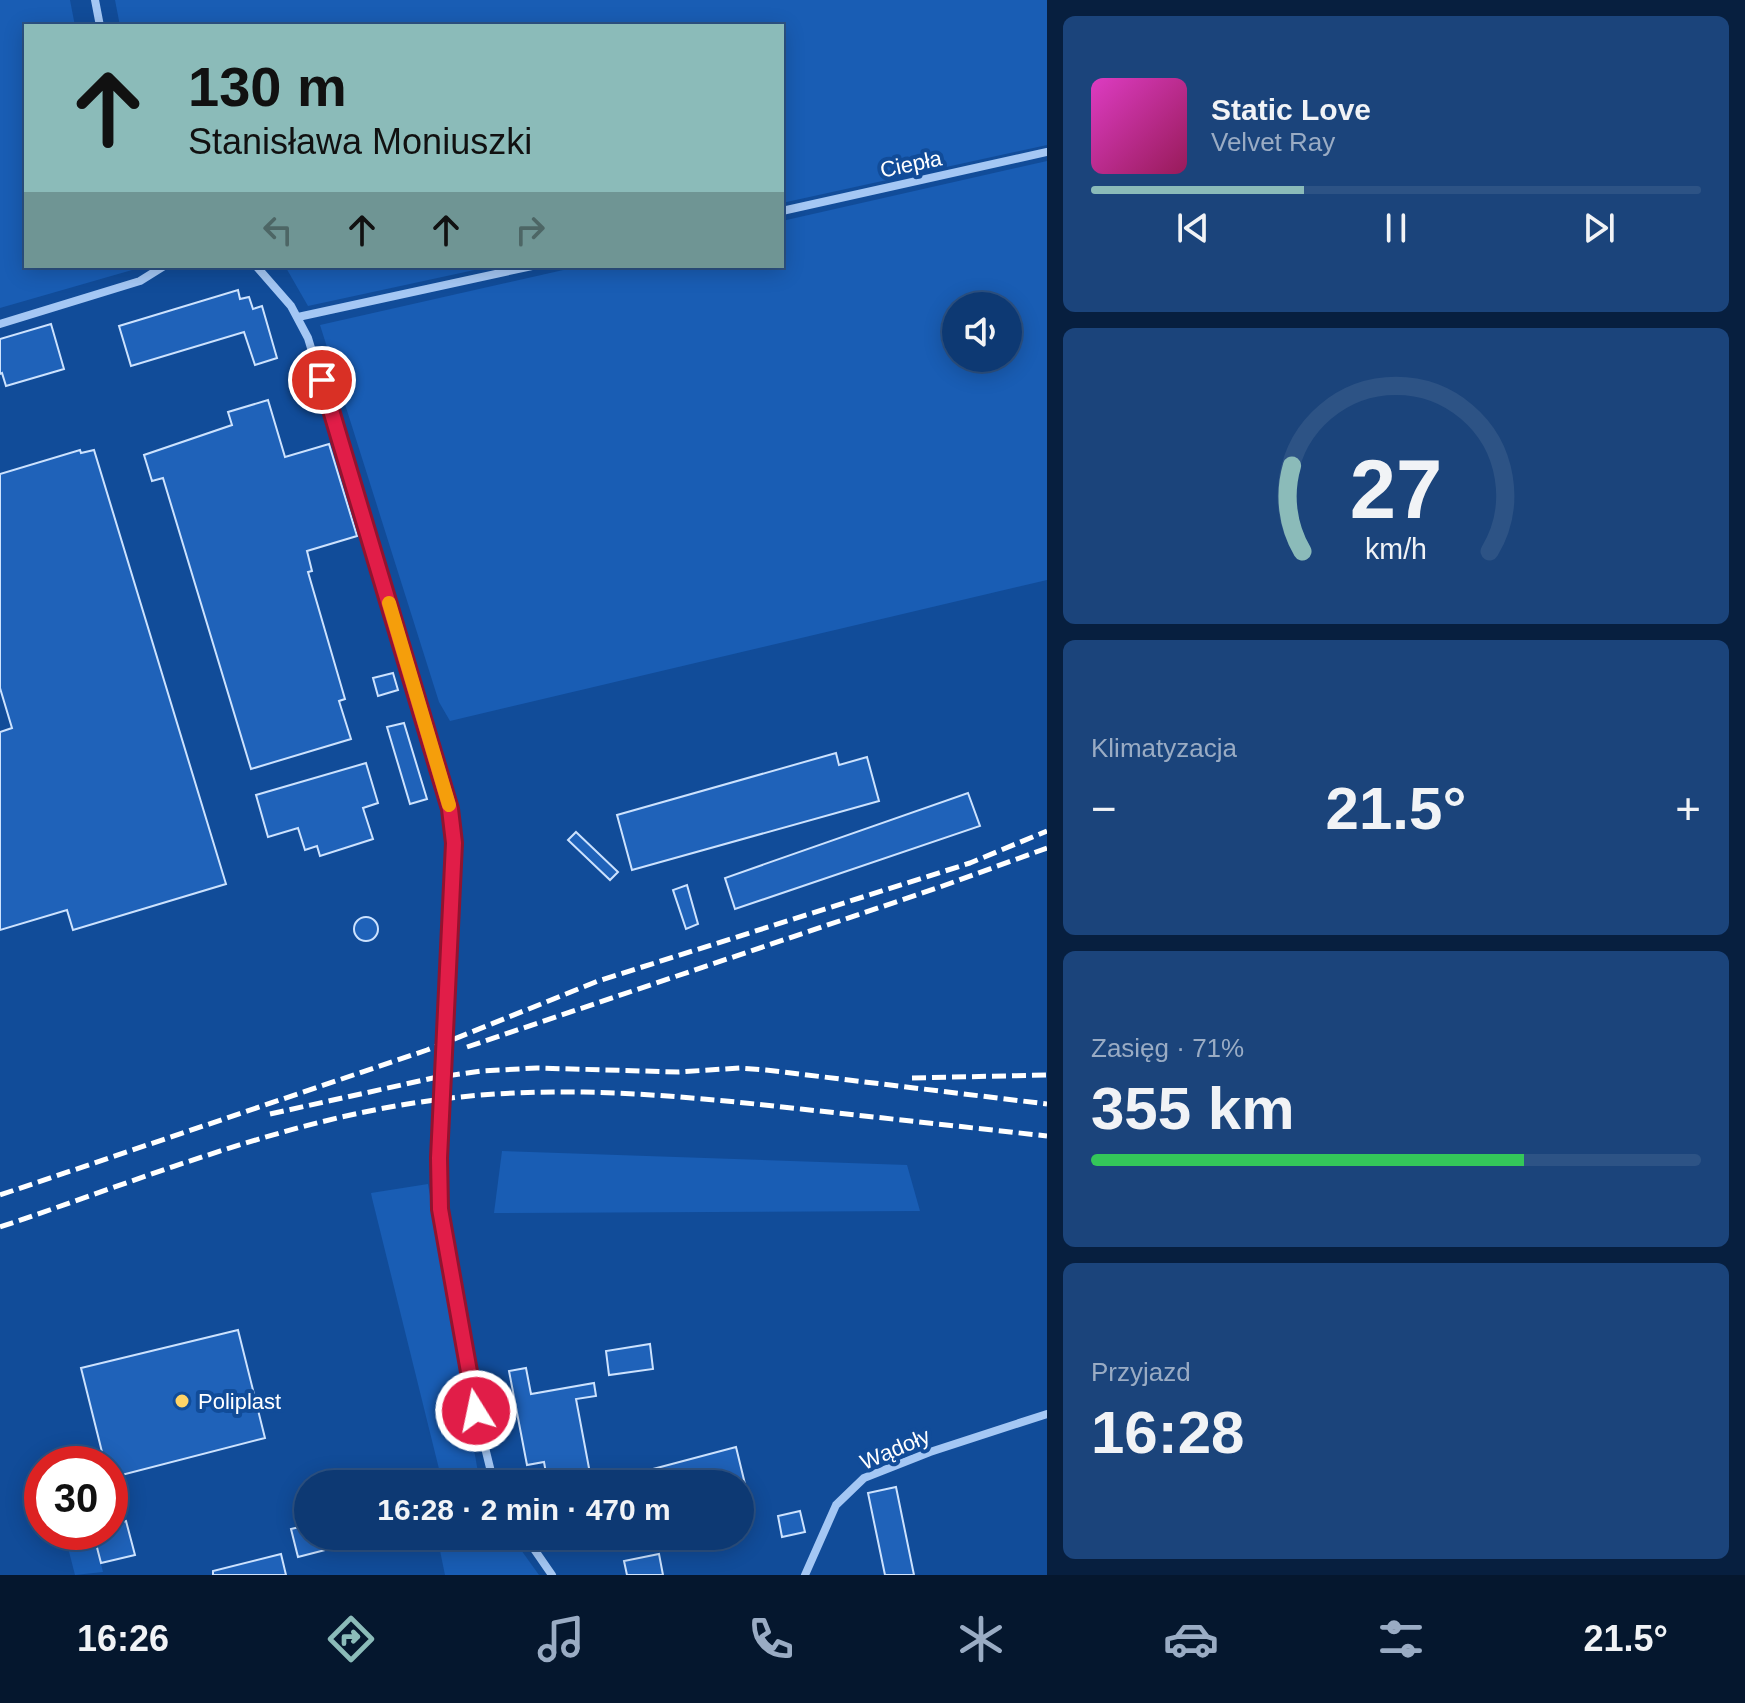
<!DOCTYPE html>
<html lang="pl">
<head>
<meta charset="utf-8">
<style>
	:root { --surface:#0d3973; --page:#1b447b; --text:#f1f3f6; --muted:#9aacc4; --line:#2d5385; --accent:#8bbbb9 }
	body { margin:0; font-family:Arial,sans-serif; background:var(--page); color:var(--text); height:100vh; display:flex; flex-direction:column; font-size:30px; white-space:nowrap }
	* { box-sizing:border-box; margin:0 }
	p { font-size:26px; color:var(--muted) }
	.icon { flex:none; width:44px; height:44px; fill:none; stroke:currentColor; stroke-width:2; stroke-linecap:round; stroke-linejoin:round }
	.map { position:relative; flex:1; overflow:hidden }
	.drawer { display:flex; flex-direction:column; gap:16px; padding:16px; background:#071f3f; width:698px }
	.drawer>* { flex:none }
	.top-card { position:absolute; left:24px; top:24px; width:760px; height:244px; border-radius:0px; box-shadow:0 4px 20px #0003,0 0 0 2px var(--line); background:#8bbbb9; color:#111; overflow:hidden }
	.tools { position:absolute; left:942px; top:292px; display:grid; gap:16px }
	.tools a { display:grid; place-items:center; width:80px; height:80px; border-radius:50%; background:var(--surface); box-shadow:0 4px 20px #0003,0 0 0 2px var(--line); font-size:40px }
	.speed { position:absolute; left:24px; top:1446px; display:flex; gap:16px; font-size:40px; font-weight:700; text-align:center }
	.speed>* { display:grid; place-content:center; width:104px; height:104px; border-radius:50%; background:var(--surface); box-shadow:0 4px 20px #0003,0 0 0 2px var(--line); line-height:1 }
	.speed .limit { border:12px solid #d22; background:#fff; color:#111 }
	.pin { position:absolute; display:grid; place-items:center; width:68px; height:68px; color:#fff; margin:-34px; border:4px solid #fff; border-radius:50%; box-shadow:0 2px 8px #0007 }
	.me { position:absolute; width:88px; margin:-44px; rotate:350deg; stroke-linejoin:round; filter:drop-shadow(0 0 6px #0008) }
	.turn { display:flex; align-items:center; gap:28px; height:168px; padding:0 32px; font-size:36px }
	.turn .icon { width:104px; height:104px; stroke-width:2.5 }
	.turn b { display:block; font-size:56px; line-height:68px }
	.lanes { display:flex; align-items:center; height:76px; padding:0 32px; background:#0003; justify-content:center; gap:40px; direction:ltr }
	.lanes .off { opacity:.35 }
	.big { font-size:60px; font-weight:700; line-height:1.1 }
	.drawer .widget { flex:1; display:flex; flex-direction:column; justify-content:center; gap:12px; min-width:0; padding:0 28px; border-radius:12px; background:var(--page) }
	.drawer .dial { align-items:center; gap:0 }
	.dial svg { height:208px; overflow:visible; fill:none; stroke:var(--line); stroke-width:7; stroke-linecap:round; text-anchor:middle }
	.dial text { fill:var(--text); stroke:none }
	.song { display:flex; align-items:center; gap:24px }
	.cover { width:96px; height:96px; border-radius:12px; background:linear-gradient(135deg,hsl(310 70% 55%),hsl(330 70% 35%)) }
	.played { height:8px; border-radius:4px; background:linear-gradient(90deg,var(--accent) 35%,var(--line) 35%) }
	.keys { display:flex; justify-content:space-around; direction:ltr }
	.heat { display:flex; justify-content:space-between; align-items:center; font-size:44px; direction:ltr }
	.charge { height:12px; border-radius:6px; background:linear-gradient(90deg,#34c759 71%,var(--line) 0) }
	.trip { position:absolute; left:294px; top:1470px; width:460px; height:80px; border-radius:40px; background:var(--surface); box-shadow:0 4px 20px #0003,0 0 0 2px var(--line); font-weight:700; line-height:80px; text-align:center }
	.menu { display:flex; height:128px; justify-content:space-around; align-items:center; background:#05172e; color:var(--muted) }
	.menu .icon { width:56px; height:56px }
	.menu .active { color:var(--accent) }
	.menu b { font-size:36px; color:var(--text) }
	main { display:flex; flex:1; min-height:0 }
	.map>svg:first-child { display:block }
</style>
</head>
<body>
<main>
<div class="map">
<svg width="1047" height="1575" viewBox="0 0 1047 1575">
	<rect width="100%" height="100%" fill="#114c99"/>
	<g fill="#195db4" fill-rule="evenodd">
		<polygon points="0,0 70,0 75,26 26,26 26,266 146,266 0,308"/>
		<polygon points="115,0 1047,0 1047,145 782,203 782,26 120,26"/>
		<path d="M1047,161V580L450,721L439,702L320,325L581,266H782V221ZM956,306H1008V358H956Z"/>
		<polygon points="285,266 493,266 308,306"/>
		<polygon points="502,1151 907,1165 920,1211 494,1213"/>
		<polygon points="428,1184 480,1484 424,1484 423,1482 441,1477 372,1198 371,1193"/>
		<polygon points="64,1532 93,1532 103,1572 75,1575"/>
		<polygon points="437,1536 511,1536 539,1575 445,1575"/>
	</g>
	<g fill="#1f62b9" stroke="#cce2fe" stroke-width="2">
		<polygon points="238,290 240,299 249,297 253,309 262,306 277,358 255,365 244,332 131,366 119,326"/>
		<polygon points="51,324 64,369 6,386 2,373 0,374 0,339"/>
		<polygon points="268,400 285,457 329,444 357,536 307,551 312,571 308,572 345,699 339,701 351,739 251,769 163,478 152,481 144,455 232,425 228,412"/>
		<polygon points="80,450 81,453 94,450 226,884 73,930 67,910 0,930 0,732 12,728 0,688 0,474"/>
		<polygon points="393,673 398,690 378,696 373,678"/>
		<polygon points="404,723 427,799 410,804 387,727"/>
		<polygon points="836,753 839,765 867,757 879,801 632,870 617,815"/>
		<polygon points="366,763 378,803 363,808 373,839 320,856 317,846 305,850 298,828 268,837 256,795"/>
		<polygon points="968,793 980,826 735,909 725,878"/>
		<polygon points="576,832 618,872 610,880 568,840"/>
		<polygon points="687,885 698,924 686,929 673,890"/>
		<circle cx="366" cy="929" r="12"/>
		<polygon points="238,1330 265,1438 110,1478 110,1464 105,1464 81,1368"/>
		<polygon points="650,1344 653,1369 609,1375 606,1351"/>
		<polygon points="526,1368 531,1394 594,1383 596,1396 576,1399 592,1484 548,1484 544,1462 527,1465 509,1371"/>
		<polygon points="736,1447 745,1484 657,1484 653,1469"/>
		<polygon points="896,1487 914,1575 885,1575 868,1493"/>
		<polygon points="800,1511 805,1532 782,1537 778,1516"/>
		<polygon points="126,1521 135,1555 101,1563 93,1532 110,1532 110,1525"/>
		<polygon points="308,1525 308,1536 364,1536 364,1540 298,1557 291,1529"/>
		<polygon points="281,1554 286,1575 213,1575 213,1571"/>
		<polygon points="659,1554 663,1575 627,1575 624,1561"/>
	</g>
	<g fill="none" stroke-linecap="round" stroke-linejoin="round">
		<g stroke="#a4c7f4" stroke-width="8">
			<polyline points="95,0 100,26"/>
			<polyline points="782,211 1047,152"/>
			<polyline points="256,266 291,306 308,338 450,809 454,843 446,989"/>
			<polyline points="298,317 532,266"/>
			<polyline points="0,324 140,281 164,266"/>
			<polyline points="440,1123 440,1209 476,1411 494,1484"/>
			<polyline points="525,1536 552,1575"/>
			<polyline points="805,1575 836,1505 864,1478 930,1452 1047,1414"/>
		</g>
		<g stroke="#fff" stroke-width="5" stroke-dasharray="14 6" stroke-linecap="butt">
			<polyline points="467,1047 940,887 1047,848"/>
			<polyline points="912,1078 1047,1075"/>
			<polyline points="270,1114 433,1078 481,1071 537,1068 678,1072 740,1068 766,1070 1047,1104"/>
			<polyline points="0,1195 427,1050 598,981 970,863 1047,831"/>
			<path d="M0,1227C140,1180 281,1121 428,1101C553,1083 676,1095 801,1109C883,1118 965,1127 1047,1136"/>
		</g>
		<polyline stroke="#a4c7f4" stroke-width="8" points="440,1123 446,989"/>
	</g>
	<g fill="none" stroke-linecap="round" stroke-linejoin="round">
		<g stroke="#92132f" stroke-width="20">
			<polyline id="route" points="322,380 450,809 454,843 439,1158 440,1209 476,1411"/>
		</g>
		<use href="#route" stroke="#e11d48" stroke-width="14"/>
		<polyline stroke="#f59e0b" stroke-width="14" points="389,603 449,805"/>
	</g>
	<circle fill="#ffd467" stroke="#114c99" stroke-width="3" cx="182" cy="1401" r="8"/>
	<g text-anchor="middle" dominant-baseline="central" stroke-width="8" stroke-linejoin="round" paint-order="stroke">
		<g font-size="22" fill="#fff" stroke="#114c99">
			<text transform="translate(911 164) rotate(-12)">Ciepła</text>
			<text transform="translate(895 1449) rotate(-23)">Wądoły</text>
		</g>
		<g font-size="22" fill="#fff" stroke="#114c99" text-anchor="start">
			<text x="198" y="1401">Poliplast</text>
		</g>
	</g>
</svg>
<div class="tools">
<a><svg class="icon" aria-label="sound" viewBox="0 0 24 24"><path d="M4 9h4l5-4v14l-5-4H4zM17 9q2 3 0 6"/></svg></a>
</div>
<div class="speed"><div class="limit">30</div></div>
<div class="pin" style="left:322px;top:380px;background:#d93025"><svg class="icon" aria-label="arrive" viewBox="0 0 24 24"><path d="M6 21V4h12l-3 4 3 4H6"/></svg></div>
<svg class="me" style="left:476px;top:1411px" viewBox="-20 -20 40 40"><circle r="17" fill="#e11d48" stroke="#fff" stroke-width="3"/><path d="M0-11L8 9 0 5-8 9z" fill="#fff"/></svg>
<div class="trip">16:28 · 2 min · 470 m</div>
<div class="top-card">
<div class="turn"><svg class="icon" aria-label="ahead" viewBox="0 0 24 24"><path d="M12 20V5M6 11l6-6 6 6"/></svg><div><b>130 m</b>Stanisława Moniuszki</div></div>
<div class="lanes"><svg class="icon off" aria-label="left" viewBox="0 0 24 24"><path d="M17 20v-9H6M10 6l-5 5 5 5"/></svg><svg class="icon" aria-label="ahead" viewBox="0 0 24 24"><path d="M12 20V5M6 11l6-6 6 6"/></svg><svg class="icon" aria-label="ahead" viewBox="0 0 24 24"><path d="M12 20V5M6 11l6-6 6 6"/></svg><svg class="icon off" aria-label="right" viewBox="0 0 24 24"><path d="M7 20v-9h11M14 6l5 5-5 5"/></svg></div>
</div>
</div>
<section class="drawer">
<div class="widget">
<div class="song"><i class="cover"></i><div><b>Static Love</b><p>Velvet Ray</p></div></div>
<div class="played"></div>
<div class="keys"><svg class="icon" aria-label="previous" viewBox="0 0 24 24"><path d="M18 5L8 12l10 7zM5 5v14"/></svg><svg class="icon" aria-label="pause" viewBox="0 0 24 24"><path d="M8 5v14M16 5v14"/></svg><svg class="icon" aria-label="next" viewBox="0 0 24 24"><path d="M6 5l10 7-10 7zM19 5v14"/></svg></div>
</div>
<div class="widget dial"><svg viewBox="0 0 100 80">
<path d="M14 69A42 42 0 1 1 86 69"/>
<path d="M14 69A42 42 0 0 1 10 36" stroke="#8bbbb9"/>
<text x="50" y="56" font-size="32" font-weight="700">27</text>
<text x="50" y="72" font-size="11">km/h</text>
</svg></div>
<div class="widget"><p>Klimatyzacja</p>
<div class="heat"><a>−</a><b class="big">21.5°</b><a>+</a></div>
</div>
<div class="widget"><p>Zasięg · 71%</p><b class="big">355 km</b><div class="charge"></div></div>
<div class="widget"><p>Przyjazd</p><b class="big">16:28</b></div>
</section>
</main>
<nav class="menu">
<b>16:26</b>
<svg class="icon active" aria-label="directions" viewBox="0 0 24 24"><path d="M12 3l9 9-9 9-9-9zM9 14v-3h6M13 9l2 2-2 2"/></svg>
<svg class="icon" aria-label="music" viewBox="0 0 24 24"><path d="M9 18V5l10-2v13"/><circle cx="6" cy="18" r="3"/><circle cx="16" cy="16" r="3"/></svg>
<svg class="icon" aria-label="phone" viewBox="0 0 24 24"><path d="M5 4h4l2 5-3 2q2 4 5 5l2-3 5 2v4C11 20 4 13 5 4z"/></svg>
<svg class="icon" aria-label="climate" viewBox="0 0 24 24"><path d="M12 3v18M4 7l16 10M4 17L20 7"/></svg>
<svg class="icon" aria-label="car" viewBox="0 0 24 24"><path d="M5 17H2v-5l4-1 3-4h7l3 4 3 1v5h-3M9 17h6M6 11h13"/><circle cx="7" cy="17" r="2"/><circle cx="17" cy="17" r="2"/></svg>
<svg class="icon" aria-label="filters" viewBox="0 0 24 24"><path d="M4 7h16M4 17h16"/><circle cx="9" cy="7" r="2"/><circle cx="15" cy="17" r="2"/></svg>
<b>21.5°</b>
</nav>
</body>
</html>
